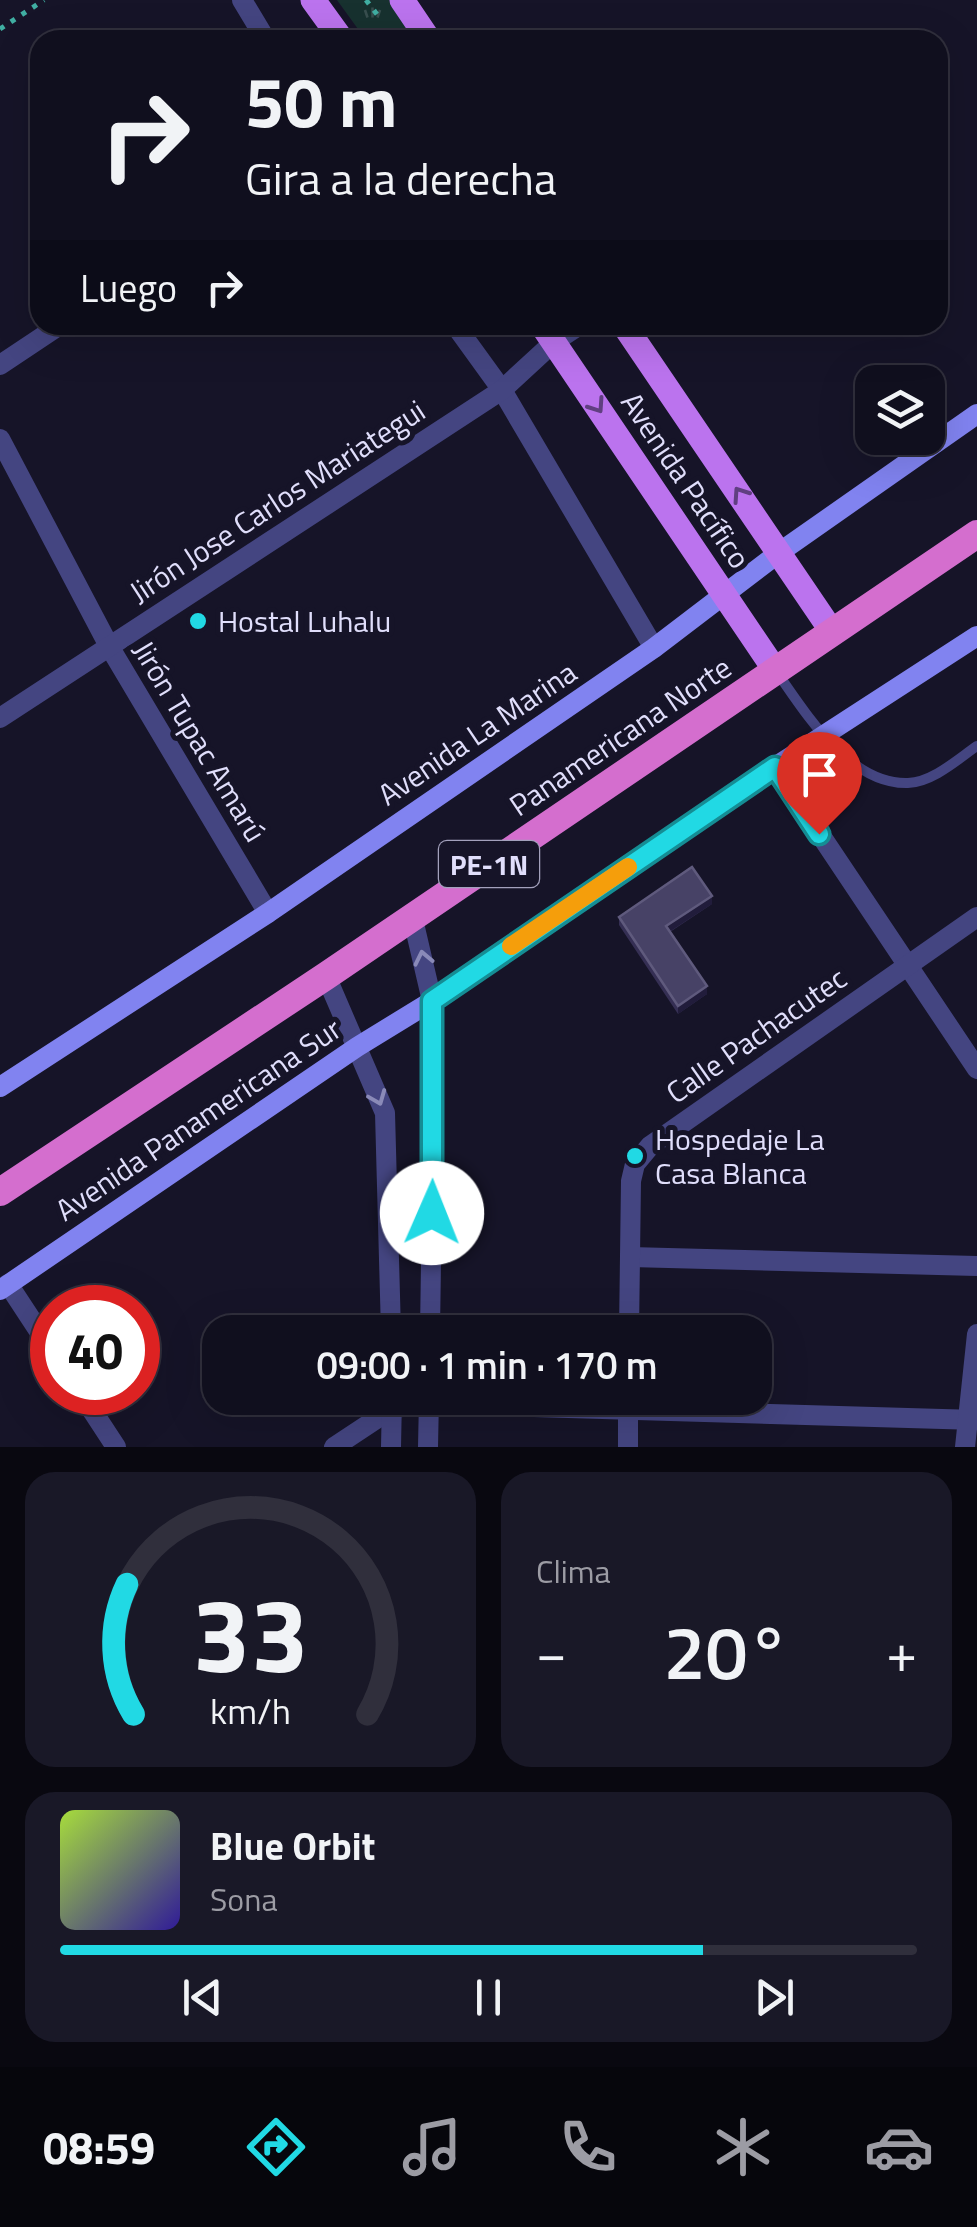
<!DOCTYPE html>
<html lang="es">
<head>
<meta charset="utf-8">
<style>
	:root { --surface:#100f1e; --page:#191827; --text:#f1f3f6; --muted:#9c9ca4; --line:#302f3c; --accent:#21d9e4 }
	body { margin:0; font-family:"Titillium Web",sans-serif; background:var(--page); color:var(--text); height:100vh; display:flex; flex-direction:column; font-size:38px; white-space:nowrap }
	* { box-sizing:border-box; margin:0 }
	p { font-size:32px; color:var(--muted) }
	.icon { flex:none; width:55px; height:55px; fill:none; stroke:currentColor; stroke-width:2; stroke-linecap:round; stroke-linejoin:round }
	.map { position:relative; height:1447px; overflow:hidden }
	.panel { display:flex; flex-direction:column; gap:25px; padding:25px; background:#090810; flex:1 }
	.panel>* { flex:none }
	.guide { position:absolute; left:30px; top:30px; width:918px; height:305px; border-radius:30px; box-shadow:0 10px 40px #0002,0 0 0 2px var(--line); background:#100f1e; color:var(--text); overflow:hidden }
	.controls { position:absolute; left:855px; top:365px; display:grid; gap:20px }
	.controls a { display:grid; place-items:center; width:90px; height:90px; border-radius:20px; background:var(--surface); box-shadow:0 10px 40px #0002,0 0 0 2px var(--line); font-size:50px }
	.speed { position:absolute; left:30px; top:1285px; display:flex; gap:20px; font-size:50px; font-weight:700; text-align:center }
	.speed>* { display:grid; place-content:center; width:130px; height:130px; border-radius:50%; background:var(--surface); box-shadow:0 10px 40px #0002,0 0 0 2px var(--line); line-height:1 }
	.speed .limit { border:15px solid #d22; background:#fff; color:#111 }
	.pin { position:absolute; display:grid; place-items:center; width:85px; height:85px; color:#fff; margin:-102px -42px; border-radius:50% 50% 50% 0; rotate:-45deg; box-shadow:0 0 10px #0007 }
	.pin .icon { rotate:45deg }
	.me { position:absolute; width:110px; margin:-55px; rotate:1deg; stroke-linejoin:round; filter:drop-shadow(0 0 8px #0008) }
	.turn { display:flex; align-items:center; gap:35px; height:210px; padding:0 50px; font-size:45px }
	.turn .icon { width:130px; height:130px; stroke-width:2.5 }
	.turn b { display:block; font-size:70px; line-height:85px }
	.then { display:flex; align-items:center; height:95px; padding:0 50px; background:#0003; gap:20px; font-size:38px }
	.big { font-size:75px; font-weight:600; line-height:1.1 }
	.panel .widget { flex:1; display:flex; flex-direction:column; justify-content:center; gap:15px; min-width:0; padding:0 35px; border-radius:30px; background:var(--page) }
	.panel .dial { align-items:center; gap:0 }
	.dial svg { height:260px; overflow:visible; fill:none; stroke:var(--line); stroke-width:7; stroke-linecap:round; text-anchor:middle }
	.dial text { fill:var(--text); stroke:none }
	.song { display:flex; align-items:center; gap:30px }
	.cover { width:120px; height:120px; border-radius:15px; background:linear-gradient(135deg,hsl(80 70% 55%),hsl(250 70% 35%)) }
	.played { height:10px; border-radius:5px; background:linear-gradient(90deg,var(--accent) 75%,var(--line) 75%) }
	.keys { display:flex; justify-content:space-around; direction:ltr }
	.heat { display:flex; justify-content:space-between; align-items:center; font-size:55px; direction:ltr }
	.panel .tiles { flex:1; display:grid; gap:25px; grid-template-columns:1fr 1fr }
	.widget:last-child { grid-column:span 2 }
	.trip { position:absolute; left:202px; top:1315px; width:570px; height:100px; border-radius:30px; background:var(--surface); box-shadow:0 10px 40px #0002,0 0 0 2px var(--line); font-weight:600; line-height:100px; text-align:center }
	.tabs { display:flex; height:160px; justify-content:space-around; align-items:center; background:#06060c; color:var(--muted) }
	.tabs .icon { width:70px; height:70px }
	.tabs .on { color:var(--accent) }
	.tabs b { font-size:45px; color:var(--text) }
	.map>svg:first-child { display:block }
</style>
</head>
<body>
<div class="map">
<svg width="977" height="1447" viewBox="0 0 977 1447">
	<defs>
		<pattern id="grass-tufts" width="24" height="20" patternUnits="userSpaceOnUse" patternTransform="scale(2.5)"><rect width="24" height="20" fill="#17312f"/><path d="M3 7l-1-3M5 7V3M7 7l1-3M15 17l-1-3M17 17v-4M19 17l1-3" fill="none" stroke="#384e4e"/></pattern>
	</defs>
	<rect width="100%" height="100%" fill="#161428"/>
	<polygon fill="url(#grass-tufts)" points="337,0 396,0 415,40 366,40"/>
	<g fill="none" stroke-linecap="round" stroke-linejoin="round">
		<g stroke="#40aea2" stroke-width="5" stroke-dasharray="5 8" stroke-linecap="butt">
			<polyline points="366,0 379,17"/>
			<polyline points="0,29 44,0"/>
		</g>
		<path stroke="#444581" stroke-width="10" d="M776,671C805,712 849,785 908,783C933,782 958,759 977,746"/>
		<g stroke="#444581" stroke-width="20">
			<polyline points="242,0 266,40"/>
			<polyline points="455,325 502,390 654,648"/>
			<polyline points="0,365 60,325"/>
			<polyline points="0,439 109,646 268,913"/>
			<polyline points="0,718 502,390 554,342 580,325"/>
			<polyline points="775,767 977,1069"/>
			<polyline points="630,1257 977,1266"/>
			<polyline points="8,1284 52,1351"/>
			<polyline points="629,1332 631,1181 635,1164 650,1146 977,917"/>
			<polyline points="80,1392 116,1447"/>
			<polyline points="334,1447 393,1408 429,1404 977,1420"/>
			<polyline points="628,1447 628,1398"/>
			<polyline points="965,1447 977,1334"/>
		</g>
		<g stroke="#444581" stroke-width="20">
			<polyline points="412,915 432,1001 434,1054 430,1332"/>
			<polyline points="326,976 385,1113 391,1332"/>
			<polyline points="391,1447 392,1398"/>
			<polyline points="428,1447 429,1398"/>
		</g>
		<g stroke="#8183f0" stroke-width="20">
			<polyline points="0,1087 268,913 654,648 780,552 977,414"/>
			<polyline points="0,1290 357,1047 432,1001 775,767 977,636"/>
		</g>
		<g stroke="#bb73ee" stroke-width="25">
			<polyline points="313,0 342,40"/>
			<polyline points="402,0 429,40"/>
			<polyline points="542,325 775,670"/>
			<polyline points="624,325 833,633"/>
		</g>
		<polyline stroke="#d46ece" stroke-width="28" points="0,1192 326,976 977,534"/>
	</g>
	<polygon fill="#352f54" points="712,904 670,932 707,994 678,1014 619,925 619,917"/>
	<g fill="#211c3b">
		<polygon points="712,896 712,904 666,934 666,926"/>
		<polygon points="707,986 707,994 678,1014 678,1006"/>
	</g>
	<polygon fill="#474266" stroke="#5f5a7d" stroke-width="2.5" points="692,867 712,896 666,926 707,986 678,1006 619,917"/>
	<defs><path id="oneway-chevron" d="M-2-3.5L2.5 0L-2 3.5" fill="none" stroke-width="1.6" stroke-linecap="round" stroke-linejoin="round" transform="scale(2.5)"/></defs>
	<g stroke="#603f81">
		<use href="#oneway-chevron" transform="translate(597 406) rotate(56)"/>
		<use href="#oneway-chevron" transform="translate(740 494) rotate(-124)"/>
	</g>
	<g stroke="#8a8ab8">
		<use href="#oneway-chevron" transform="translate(423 958) rotate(-102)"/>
		<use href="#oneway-chevron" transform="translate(378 1098) rotate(68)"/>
	</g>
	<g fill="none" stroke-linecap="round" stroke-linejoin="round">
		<g stroke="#158d94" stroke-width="25">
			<polyline id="route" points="432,1213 432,1001 775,767 819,834"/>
		</g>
		<use href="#route" stroke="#21d9e4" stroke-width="18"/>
		<polyline stroke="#f59e0b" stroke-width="18" points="511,946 628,867"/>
	</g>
	<g fill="#21d9e4" stroke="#161428" stroke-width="4">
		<circle cx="198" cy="621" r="10"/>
		<circle cx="635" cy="1156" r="10"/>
	</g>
	<g text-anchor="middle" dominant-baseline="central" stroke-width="10" stroke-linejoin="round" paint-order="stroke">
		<rect fill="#161428" stroke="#a3a1bc" stroke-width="2.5" x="439" y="841" width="100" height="46" rx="8"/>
		<g font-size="28" font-weight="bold" fill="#e0defb">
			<text x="489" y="864">PE-1N</text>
		</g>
		<g font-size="30" fill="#e0defb" stroke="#161428">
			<text transform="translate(686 480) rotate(56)">Avenida Pacífico</text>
			<text transform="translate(277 501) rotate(-33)">Jirón Jose Carlos Mariategui</text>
			<text transform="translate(477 733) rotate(-34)">Avenida La Marina</text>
			<text transform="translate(620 736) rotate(-34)">Panamericana Norte</text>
			<text transform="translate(200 741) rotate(59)">Jirón Tupac Amarú</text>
			<text transform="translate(756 1035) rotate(-35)">Calle Pachacutec</text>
			<text transform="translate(198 1119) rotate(-34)">Avenida Panamericana Sur</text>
		</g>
		<g font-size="30" fill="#e0defb" stroke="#161428" text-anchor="start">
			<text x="218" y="621">Hostal Luhalu</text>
			<text x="655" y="1139">Hospedaje La<tspan x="655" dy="34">Casa Blanca</tspan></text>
		</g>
	</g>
</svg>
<div class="controls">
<a><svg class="icon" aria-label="layers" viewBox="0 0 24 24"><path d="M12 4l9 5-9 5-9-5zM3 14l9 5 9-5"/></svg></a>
</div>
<div class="speed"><div class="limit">40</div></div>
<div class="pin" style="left:819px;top:834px;background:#d93025"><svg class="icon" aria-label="arrive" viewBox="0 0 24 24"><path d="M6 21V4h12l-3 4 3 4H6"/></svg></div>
<svg class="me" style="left:432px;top:1213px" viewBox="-20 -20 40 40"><circle r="19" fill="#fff"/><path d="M0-13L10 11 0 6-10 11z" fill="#21d9e4"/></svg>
<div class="trip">09:00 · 1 min · 170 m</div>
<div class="guide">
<div class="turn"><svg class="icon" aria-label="right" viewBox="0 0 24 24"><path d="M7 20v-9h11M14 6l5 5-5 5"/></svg><div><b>50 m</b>Gira a la derecha</div></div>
<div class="then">Luego<svg class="icon" aria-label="right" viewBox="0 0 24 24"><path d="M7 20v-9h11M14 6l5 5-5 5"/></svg></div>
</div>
</div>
<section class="panel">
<div class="tiles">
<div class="widget dial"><svg viewBox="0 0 100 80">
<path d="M14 69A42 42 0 1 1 86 69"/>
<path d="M14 69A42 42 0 0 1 12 29" stroke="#21d9e4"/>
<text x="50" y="56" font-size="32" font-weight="700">33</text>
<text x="50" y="72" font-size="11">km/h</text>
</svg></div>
<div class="widget"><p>Clima</p>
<div class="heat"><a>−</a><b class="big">20°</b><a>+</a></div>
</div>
<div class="widget">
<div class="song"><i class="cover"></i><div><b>Blue Orbit</b><p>Sona</p></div></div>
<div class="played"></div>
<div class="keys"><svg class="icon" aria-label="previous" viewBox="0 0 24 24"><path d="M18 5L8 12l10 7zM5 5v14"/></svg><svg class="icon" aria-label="pause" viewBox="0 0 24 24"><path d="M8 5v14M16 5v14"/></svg><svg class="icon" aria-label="next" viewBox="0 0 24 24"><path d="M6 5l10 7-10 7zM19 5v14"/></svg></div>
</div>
</div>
</section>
<nav class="tabs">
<b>08:59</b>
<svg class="icon on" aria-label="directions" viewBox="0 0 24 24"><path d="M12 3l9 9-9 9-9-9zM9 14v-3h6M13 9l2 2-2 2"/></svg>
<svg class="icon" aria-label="music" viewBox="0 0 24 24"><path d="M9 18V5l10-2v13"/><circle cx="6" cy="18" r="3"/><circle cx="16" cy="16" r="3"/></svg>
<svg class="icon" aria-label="phone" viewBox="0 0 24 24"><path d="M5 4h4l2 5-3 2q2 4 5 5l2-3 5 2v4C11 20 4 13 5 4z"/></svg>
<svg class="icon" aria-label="climate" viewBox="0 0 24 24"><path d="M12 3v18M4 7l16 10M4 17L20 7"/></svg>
<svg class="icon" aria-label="car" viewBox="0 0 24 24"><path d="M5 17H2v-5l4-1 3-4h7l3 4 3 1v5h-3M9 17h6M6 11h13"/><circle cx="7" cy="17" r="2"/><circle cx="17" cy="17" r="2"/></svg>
</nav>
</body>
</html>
